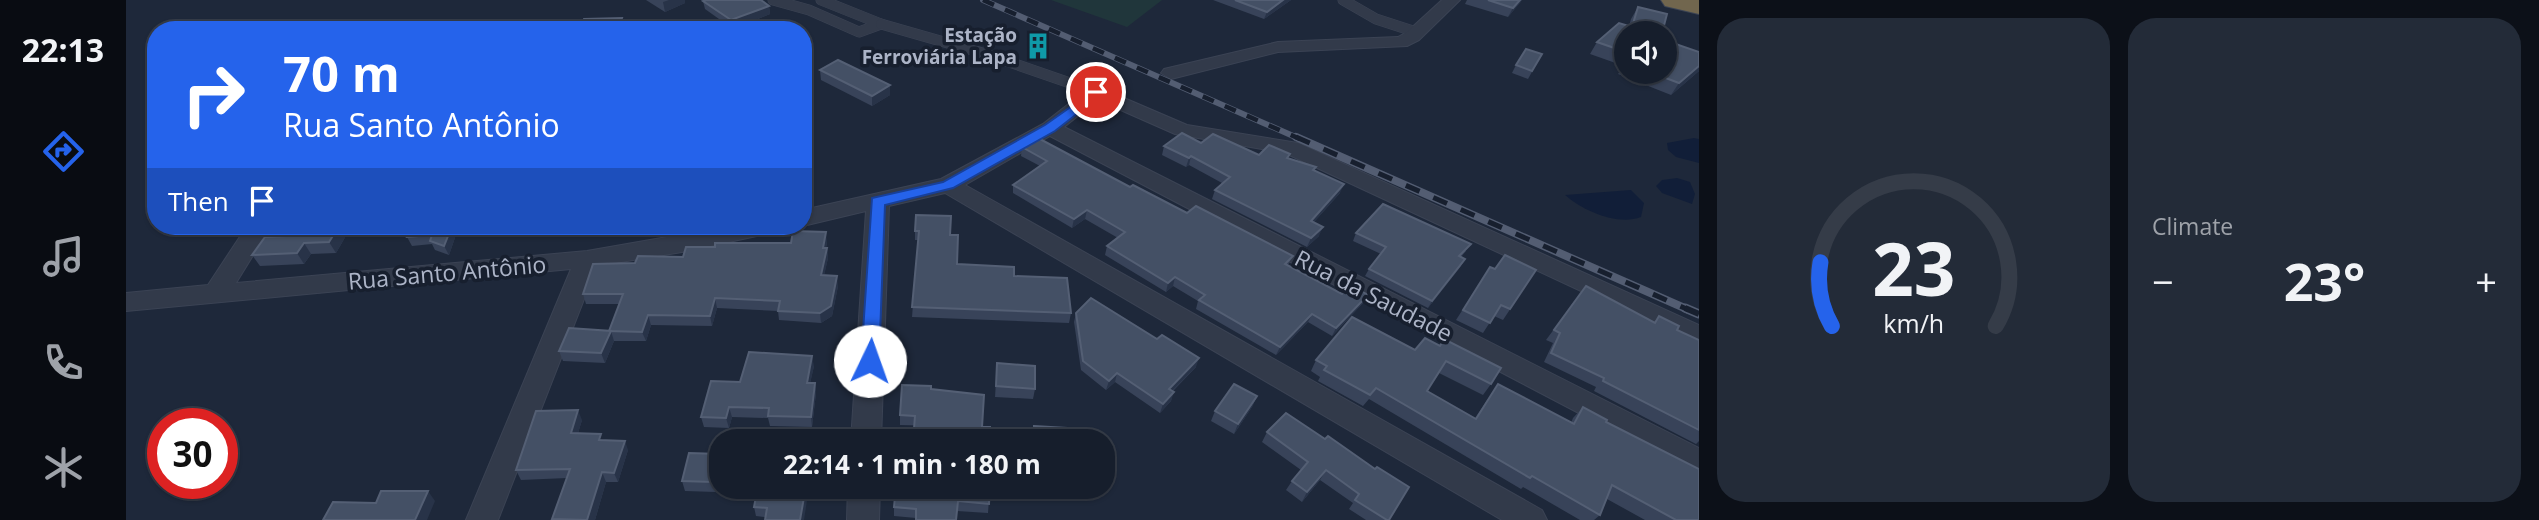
<!DOCTYPE html>
<html lang="en">
<head>
<meta charset="utf-8">
<style>
	:root { --surface:#161e2c; --page:#232b38; --text:#f1f3f6; --muted:#9ea2a9; --line:#353c48; --accent:#2563eb }
	body { margin:0; font-family:"Open Sans",sans-serif; background:var(--page); color:var(--text); height:100vh; display:flex; flex-direction:column; font-size:26px; white-space:nowrap }
	* { box-sizing:border-box; margin:0 }
	p { font-size:23px; color:var(--muted) }
	.icon { flex:none; width:38px; height:38px; fill:none; stroke:currentColor; stroke-width:2; stroke-linecap:round; stroke-linejoin:round }
	.map { position:relative; flex:1; overflow:hidden }
	.details { display:flex; flex-direction:column; gap:18px; padding:18px; background:#0c1018; width:840px }
	.details>* { flex:none }
	.guide { position:absolute; left:21px; top:21px; width:665px; height:214px; border-radius:28px; box-shadow:0 2px 5px #0004,0 0 0 2px var(--line); background:#2563eb; color:#fff; overflow:hidden }
	.tools { position:absolute; left:1488px; top:21px; display:grid; gap:14px }
	.tools a { display:grid; place-items:center; width:63px; height:63px; border-radius:50%; background:var(--surface); box-shadow:0 2px 5px #0004,0 0 0 2px var(--line); font-size:35px }
	.speed { position:absolute; left:21px; top:408px; display:flex; gap:14px; font-size:35px; font-weight:700; text-align:center }
	.speed>* { display:grid; place-content:center; width:91px; height:91px; border-radius:50%; background:var(--surface); box-shadow:0 2px 5px #0004,0 0 0 2px var(--line); line-height:1 }
	.speed .limit { border:10px solid #d22; background:#fff; color:#111 }
	.pin { position:absolute; display:grid; place-items:center; width:60px; height:60px; color:#fff; margin:-30px; border:4px solid #fff; border-radius:50%; box-shadow:0 2px 7px #0007 }
	.me { position:absolute; width:77px; margin:-38px; rotate:3deg; stroke-linejoin:round; filter:drop-shadow(0 0 5px #0008) }
	.turn { display:flex; align-items:center; gap:24px; height:147px; padding:0 21px; font-size:32px }
	.turn .icon { width:91px; height:91px; stroke-width:2.5 }
	.turn b { display:block; font-size:49px; line-height:60px }
	.then { display:flex; align-items:center; height:66px; padding:0 21px; background:#0003; gap:14px; font-size:26px }
	.big { font-size:52px; font-weight:700; line-height:1.1 }
	.details .widget { flex:1; display:flex; flex-direction:column; justify-content:center; gap:10px; min-width:0; padding:0 24px; border-radius:28px; background:var(--page) }
	.details .dial { align-items:center; gap:0 }
	.dial svg { height:182px; overflow:visible; fill:none; stroke:var(--line); stroke-width:7; stroke-linecap:round; text-anchor:middle }
	.dial text { fill:var(--text); stroke:none }
	.heat { display:flex; justify-content:space-between; align-items:center; font-size:38px; direction:ltr }
	.details .tiles { flex:1; display:grid; gap:18px; grid-template-columns:repeat(2,1fr) }
	.trip { position:absolute; left:583px; top:429px; width:406px; height:70px; border-radius:28px; background:var(--surface); box-shadow:0 2px 5px #0004,0 0 0 2px var(--line); font-weight:700; line-height:70px; text-align:center }
	main { display:flex; flex:1; min-height:0 }
	.menu { display:flex; flex-direction:column; width:126px; justify-content:space-around; align-items:center; background:#090c12; color:var(--muted) }
	.menu .icon { width:49px; height:49px }
	.menu .active { color:var(--accent) }
	.menu b { font-size:32px; color:var(--text) }
	.map>svg:first-child { display:block }
</style>
</head>
<body>
<main>
<nav class="menu">
<b>22:13</b>
<svg class="icon active" aria-label="directions" viewBox="0 0 24 24"><path d="M12 3l9 9-9 9-9-9zM9 14v-3h6M13 9l2 2-2 2"/></svg>
<svg class="icon" aria-label="music" viewBox="0 0 24 24"><path d="M9 18V5l10-2v13"/><circle cx="6" cy="18" r="3"/><circle cx="16" cy="16" r="3"/></svg>
<svg class="icon" aria-label="phone" viewBox="0 0 24 24"><path d="M5 4h4l2 5-3 2q2 4 5 5l2-3 5 2v4C11 20 4 13 5 4z"/></svg>
<svg class="icon" aria-label="climate" viewBox="0 0 24 24"><path d="M12 3v18M4 7l16 10M4 17L20 7"/></svg>
</nav>
<div class="map">
<svg width="1573" height="520" viewBox="0 0 1573 520">
	<rect width="100%" height="100%" fill="#1e283a"/>
	<polygon fill="#20363b" points="925,0 1036,0 1001,27"/>
	<g fill="#111e38">
		<polygon points="1568,138 1573,139 1573,163 1550,157 1542,150 1541,143"/>
		<polygon points="1551,178 1564,182 1569,194 1566,204 1536,193 1530,186 1536,180"/>
		<path d="M1505,190L1518,203L1515,217C1492,226 1457,211 1439,195Z"/>
	</g>
	<g fill="none" stroke-linecap="round" stroke-linejoin="round">
		<g stroke="#3b4354" stroke-width="11">
			<g id="lane">
				<polyline points="647,0 683,10 733,32 755,24 695,0"/>
				<polyline points="1217,0 1250,19 1290,32"/>
				<polyline points="755,24 860,54 970,92"/>
			</g>
		</g>
		<g stroke="#3b4354" stroke-width="2">
			<g id="street">
				<polygon points="1316,0 1334,0 1293,40 1281,46 1152,52 1045,79 1035,73 1038,69 1152,42 1272,37 1281,32"/>
				<polygon points="970,86 1061,125 1172,143 1573,325 1573,346 1159,153 1049,134 972,100 938,127 1573,448 1573,476 924,136 839,185 1416,510 1421,520 1376,520 819,193 763,206 755,441 725,441 740,211 677,226 677,210 815,179 917,124 963,88"/>
				<polygon points="121,226 145,226 110,283 461,251 604,226 652,226 648,232 640,234 556,252 471,266 372,520 340,520 445,269 0,311 0,293 82,285"/>
				<polygon points="722,486 754,486 753,520 721,520"/>
			</g>
		</g>
		<g stroke="#3c4454" stroke-width="2">
			<polygon id="highway" points="1535,0 1573,0 1573,14 1539,6"/>
		</g>
		<use href="#lane" stroke="#323a4a" stroke-width="10"/>
		<use href="#street" fill="#323a4a" fill-rule="evenodd"/>
		<use href="#highway" fill="#71664e" fill-rule="evenodd"/>
		<g stroke="#535d72" stroke-width="6">
			<polyline id="rail-far2" points="857,0 1174,139"/>
		</g>
		<g stroke="#535d72" stroke-width="8">
			<polyline id="rail-far1" points="1170,137 1563,310"/>
		</g>
		<g stroke="#535d72" stroke-width="9">
			<polyline id="rail" points="1559,308 1573,314"/>
		</g>
		<use href="#rail-far2" stroke="#171f2e" stroke-width="4.5" stroke-dasharray="12" stroke-linecap="butt"/>
		<use href="#rail-far1" stroke="#171f2e" stroke-width="5" stroke-dasharray="15" stroke-linecap="butt"/>
		<use href="#rail" stroke="#171f2e" stroke-width="6" stroke-dasharray="18" stroke-linecap="butt"/>
	</g>
	<g fill="#384359">
		<polygon points="520,0 559,0 559,3 539,12"/>
		<polygon points="1087,0 1165,0 1138,19"/>
		<polygon points="1341,0 1396,0 1382,17 1339,4"/>
		<polygon points="577,1 643,6 644,14 607,29 579,9"/>
		<polygon points="1512,7 1541,14 1500,33 1500,72 1538,72 1573,52 1573,71 1545,95 1492,74 1498,66 1464,54 1471,42 1503,26 1505,19"/>
		<polygon points="1416,54 1402,79 1386,73 1390,65"/>
		<polygon points="694,70 764,95 746,106 695,80"/>
		<polygon points="1075,143 1133,155 1163,159 1188,171 1214,193 1188,222 1193,236 1181,247 1086,199 1089,190 1096,183 1063,165 1060,167 1036,155 1038,146"/>
		<polygon points="896,147 1004,187 1061,213 1167,256 1162,265 1216,294 1242,295 1237,303 1206,336 1182,322 1150,355 1070,309 1072,301 1047,286 1040,292 979,255 981,246 992,238 959,219 946,228 887,193 887,185 914,166 895,156"/>
		<polygon points="285,226 333,226 323,255 309,250 306,244 286,246 281,237"/>
		<polygon points="386,226 402,226 401,231"/>
		<polygon points="789,231 824,235 831,264 888,276 945,313 943,323 786,317 792,240 789,240"/>
		<polygon points="1230,233 1340,251 1335,257 1335,266 1302,308 1239,276 1243,269 1255,254 1227,241"/>
		<polygon points="221,234 210,253 185,254 178,264 134,266 126,255"/>
		<polygon points="701,242 700,248 701,248 702,258 698,275 712,286 706,316 695,323 653,320 652,311 591,308 586,326 525,325 520,341 488,341 479,363 437,361 433,351 484,331 493,304 460,304 457,294 509,263 557,257 589,247"/>
		<polygon points="1364,267 1369,269 1410,270 1377,320 1368,316 1357,333 1330,320"/>
		<polygon points="1460,286 1528,322 1533,316 1551,330 1573,340 1573,441 1570,444 1468,391 1470,387 1418,362 1427,343 1420,340"/>
		<polygon points="950,313 1070,367 1047,391 1045,401 1034,413 989,382 980,390 955,370 948,322"/>
		<polygon points="1299,338 1365,384 1357,395 1313,373 1301,391 1349,418 1372,384 1445,423 1447,418 1457,407 1480,422 1573,520 1519,520 1481,499 1474,515 1468,520 1454,520 1397,487 1395,489 1243,399 1237,406 1192,381 1194,377 1185,371 1190,360 1289,350"/>
		<polygon points="871,363 909,389 907,399 869,397"/>
		<polygon points="688,366 684,383 689,383 690,393 686,427 644,426 642,418 606,417 603,428 578,427 575,417 614,382"/>
		<polygon points="805,389 856,427 774,425 774,415"/>
		<polygon points="1131,396 1126,407 1108,434 1085,421 1089,411"/>
		<polygon points="1160,413 1263,520 1240,520 1223,509 1227,503 1194,480 1176,502 1160,490 1166,481 1175,470 1136,442 1141,432"/>
		<polygon points="456,420 452,433 477,440 502,450 492,482 480,482 469,520 427,520 441,478 395,480 390,470"/>
		<polygon points="593,454 590,492 559,491 556,481"/>
		<polygon points="632,486 681,486 682,494 639,517 630,516 628,507"/>
		<polygon points="864,486 862,513 831,511 830,520 790,520 790,518 768,516 768,507"/>
	</g>
	<g fill="#283348">
		<polygon points="543,0 559,0 559,3 539,12 537,2"/>
		<polygon points="1157,0 1165,0 1138,19 1141,12"/>
		<polygon points="1394,0 1396,0 1394,3 1382,17 1387,8"/>
		<polygon points="643,6 644,14 607,29 605,20"/>
		<polygon points="496,18 499,30 492,30"/>
		<polygon points="1573,66 1573,71 1545,95 1553,83"/>
		<polygon points="764,85 764,95 746,106 746,96"/>
		<polygon points="1065,156 1063,165 1060,167 1063,158"/>
		<polygon points="1218,184 1214,193 1181,230 1185,221"/>
		<polygon points="961,210 959,219 946,228 948,219"/>
		<polygon points="213,226 216,226 221,234 210,253 203,242"/>
		<polygon points="326,226 333,226 323,255 318,246"/>
		<polygon points="1197,227 1193,236 1181,247 1185,238"/>
		<polygon points="700,232 701,242 698,258 697,248"/>
		<polygon points="178,243 185,254 178,264 171,253"/>
		<polygon points="701,248 702,258 696,285 695,275"/>
		<polygon points="1339,259 1335,266 1302,308 1306,301"/>
		<polygon points="711,276 712,286 706,316 695,323 694,313"/>
		<polygon points="1049,277 1047,286 1040,292 1042,283"/>
		<polygon points="1242,295 1237,303 1206,336 1210,328"/>
		<polygon points="589,298 591,308 586,326 584,316"/>
		<polygon points="1186,314 1182,322 1150,355 1154,347"/>
		<polygon points="522,315 525,325 520,341 516,332"/>
		<polygon points="485,331 488,341 479,363 475,353"/>
		<polygon points="686,356 688,366 682,393 681,383"/>
		<polygon points="1073,358 1070,367 1040,397 1043,389"/>
		<polygon points="991,373 989,382 980,390 983,381"/>
		<polygon points="689,383 690,393 686,427 685,417"/>
		<polygon points="1048,392 1045,401 1034,413 1037,404"/>
		<polygon points="1131,396 1126,407 1108,434 1112,424"/>
		<polygon points="603,407 606,417 603,428 600,418"/>
		<polygon points="452,410 456,420 449,443 445,433"/>
		<polygon points="499,441 502,450 492,482 488,473"/>
		<polygon points="593,454 595,461 595,468 590,492 587,482"/>
		<polygon points="1200,470 1194,480 1176,502 1181,492"/>
		<polygon points="476,472 480,482 469,520 461,520"/>
		<polygon points="680,486 682,494 678,520 674,520"/>
		<polygon points="302,491 309,501 301,520 289,520"/>
	</g>
	<g fill="#445065" stroke="#545f74" stroke-width="2">
		<polygon points="580,0 635,0 643,6 605,20 577,1"/>
		<polygon points="1109,0 1157,0 1141,12"/>
		<polygon points="1362,0 1394,0 1387,8"/>
		<polygon points="1512,7 1541,14 1536,33 1500,33 1500,52 1471,42 1493,23 1506,27"/>
		<polygon points="496,18 492,30 453,30 458,19"/>
		<polygon points="1538,40 1573,52 1573,66 1553,83 1524,72 1538,72"/>
		<polygon points="1400,49 1416,54 1406,71 1390,65"/>
		<polygon points="712,60 764,85 746,96 694,70"/>
		<polygon points="1056,133 1075,143 1087,134 1133,155 1143,145 1164,154 1161,158 1190,167 1187,170 1218,184 1185,221 1197,227 1185,238 1089,190 1104,177 1065,156 1063,158 1038,146"/>
		<polygon points="912,138 1004,187 1007,185 1061,213 1070,206 1167,256 1159,264 1216,294 1224,285 1242,295 1210,328 1186,314 1154,347 1073,300 1079,295 1049,277 1042,283 981,246 999,232 961,210 948,219 887,185 921,161 896,147"/>
		<polygon points="1257,204 1345,244 1333,256 1339,259 1306,301 1243,269 1260,247 1230,233"/>
		<polygon points="790,215 825,216 824,235 832,235 831,264 888,267 888,276 941,278 945,313 786,307 793,231 789,231"/>
		<polygon points="188,226 213,226 203,242 178,243 171,253 126,255 139,237 182,235"/>
		<polygon points="285,226 326,226 318,246 304,241 306,235 281,237"/>
		<polygon points="667,231 700,232 697,248 701,248 695,275 711,276 705,306 694,313 652,311 654,301 589,298 584,316 522,315 516,332 483,331 497,294 457,294 467,264 509,263 512,256 557,257 560,247 589,247 589,243 665,243"/>
		<polygon points="1379,255 1410,270 1384,309 1375,305 1364,323 1337,310 1364,267 1369,269"/>
		<polygon points="1460,286 1529,323 1533,316 1553,326 1551,330 1573,340 1573,430 1477,381 1478,378 1425,353 1434,333 1428,330"/>
		<polygon points="965,298 1031,339 1036,335 1073,358 1043,389 1048,392 1037,404 991,373 983,381 957,361 950,313"/>
		<polygon points="1226,317 1289,350 1299,338 1314,346 1318,339 1375,368 1365,384 1320,361 1301,391 1350,419 1372,384 1448,424 1457,407 1481,420 1480,422 1573,469 1573,520 1550,520 1486,485 1474,515 1406,476 1404,478 1250,388 1244,395 1198,370 1201,366 1190,360"/>
		<polygon points="443,328 485,331 475,353 433,351"/>
		<polygon points="623,352 686,356 681,383 689,383 685,417 642,416 643,408 603,407 600,418 575,417 585,381 614,382"/>
		<polygon points="871,363 909,366 909,389 870,386"/>
		<polygon points="1108,384 1131,396 1112,424 1089,411"/>
		<polygon points="776,385 805,386 805,389 858,395 856,427 864,427 864,441 787,441 789,416 774,415"/>
		<polygon points="452,410 445,433 475,434 473,440 499,441 488,473 476,472 461,520 426,519 444,469 390,470 410,411"/>
		<polygon points="1160,413 1199,439 1202,436 1249,469 1251,467 1283,487 1263,520 1261,520 1229,500 1233,494 1200,470 1181,492 1166,481 1182,462 1141,432"/>
		<polygon points="908,426 941,428 942,441 909,441"/>
		<polygon points="563,453 593,454 587,482 556,481"/>
		<polygon points="632,486 680,486 674,520 639,520 641,508 628,507"/>
		<polygon points="770,486 864,486 863,504 832,501 830,520 790,520 790,509 768,507"/>
		<polygon points="255,491 302,491 289,520 197,520 207,502 250,503"/>
	</g>
	<polygon fill="#2563eb" stroke="#184099" stroke-width="2" points="970,89 977,92 975,95 929,131 827,188 759,205 753,361 750,366 738,366 735,361 746,198 817,182 919,125"/>
	<defs>
		<g id="building-bare" transform="scale(2.1)"><path d="M-4-6H4V6H1V3H-1V6H-4ZM-2.5-4.3h1.7v1.8h-1.7ZM.8-4.3h1.7v1.8H.8ZM-2.5-1h1.7V.8h-1.7ZM.8-1h1.7V.8H.8Z" fill="#0f9aa8" stroke="#171f2e" stroke-width="2.5" paint-order="stroke"/></g>
	</defs>
	<g fill-rule="evenodd">
		<use href="#building-bare" x="912" y="46"/>
	</g>
	<g text-anchor="middle" dominant-baseline="central" stroke-width="7" stroke-linejoin="round" paint-order="stroke">
		<g font-size="19" font-weight="bold" fill="#acb4c7" stroke="#171f2e" text-anchor="end">
			<text x="891" y="35">Estação<tspan x="891" dy="22">Ferroviária Lapa</tspan></text>
		</g>
		<g font-size="23" fill="#acb4c7" stroke="#171f2e">
			<text transform="translate(321 272) rotate(-5)">Rua Santo Antônio</text>
			<text transform="translate(1248 295) rotate(27)">Rua da Saudade</text>
		</g>
	</g>
</svg>
<div class="tools">
<a><svg class="icon" aria-label="sound" viewBox="0 0 24 24"><path d="M4 9h4l5-4v14l-5-4H4zM17 9q2 3 0 6"/></svg></a>
</div>
<div class="speed"><div class="limit">30</div></div>
<div class="pin" style="left:970px;top:92px;background:#d93025"><svg class="icon" aria-label="arrive" viewBox="0 0 24 24"><path d="M6 21V4h12l-3 4 3 4H6"/></svg></div>
<svg class="me" style="left:744px;top:361px" viewBox="-20 -20 40 40"><circle r="19" fill="#fff"/><path d="M0-13L10 11 0 6-10 11z" fill="#2563eb"/></svg>
<div class="trip">22:14 · 1 min · 180 m</div>
<div class="guide">
<div class="turn"><svg class="icon" aria-label="right" viewBox="0 0 24 24"><path d="M7 20v-9h11M14 6l5 5-5 5"/></svg><div><b>70 m</b>Rua Santo Antônio</div></div>
<div class="then">Then<svg class="icon" aria-label="arrive" viewBox="0 0 24 24"><path d="M6 21V4h12l-3 4 3 4H6"/></svg></div>
</div>
</div>
<section class="details">
<div class="tiles">
<div class="widget dial"><svg viewBox="0 0 100 80">
<path d="M14 69A42 42 0 1 1 86 69"/>
<path d="M14 69A42 42 0 0 1 9 41" stroke="#2563eb"/>
<text x="50" y="56" font-size="32" font-weight="700">23</text>
<text x="50" y="72" font-size="11">km/h</text>
</svg></div>
<div class="widget"><p>Climate</p>
<div class="heat"><a>−</a><b class="big">23°</b><a>+</a></div>
</div>
</div>
</section>
</main>
</body>
</html>
